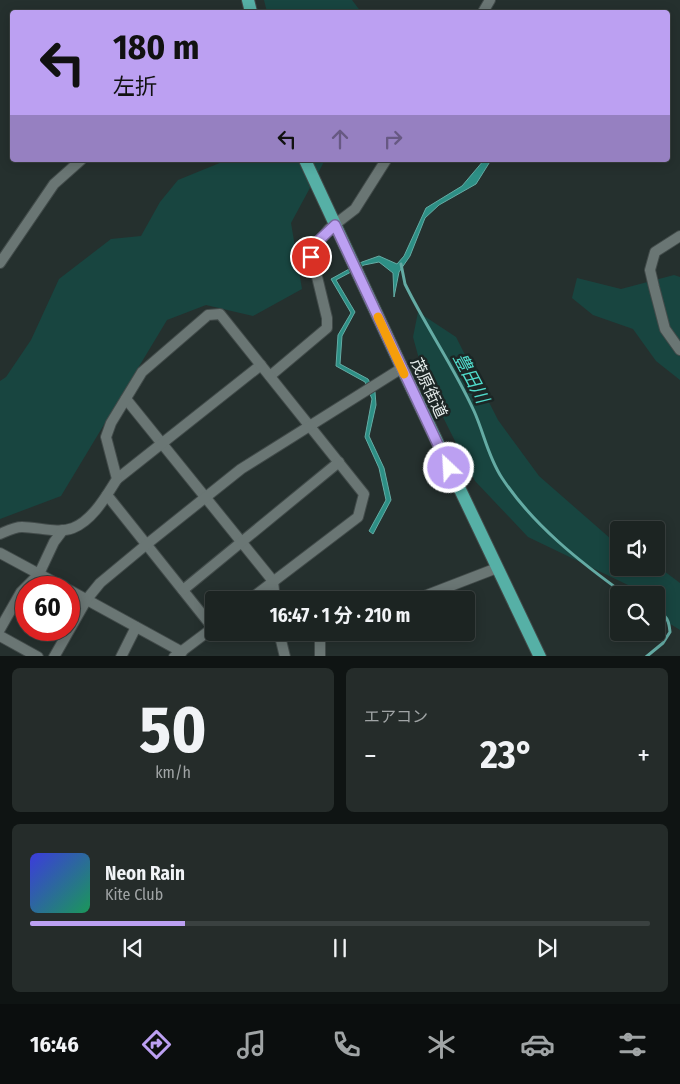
<!DOCTYPE html>
<html lang="ja">
<head>
<meta charset="utf-8">
<style>
	:root { --surface:#1c2422; --page:#252c2a; --text:#f1f3f6; --muted:#a0a4a5; --line:#3a4140; --accent:#bca0f2 }
	body { margin:0; font-family:"Fira Sans Condensed","Noto Sans JP",sans-serif; background:var(--page); color:var(--text); height:100vh; display:flex; flex-direction:column; font-size:19px; white-space:nowrap }
	* { box-sizing:border-box; margin:0 }
	p { font-size:16px; color:var(--muted) }
	.icon { flex:none; width:28px; height:28px; fill:none; stroke:currentColor; stroke-width:2; stroke-linecap:round; stroke-linejoin:round }
	.map { position:relative; height:656px; overflow:hidden }
	.drawer { display:flex; flex-direction:column; gap:12px; padding:12px; background:#0f1413; flex:1 }
	.drawer>* { flex:none }
	.banner { position:absolute; left:10px; top:10px; width:660px; height:152px; border-radius:5px; box-shadow:0 2px 12px #0003,0 0 0 1px var(--line); background:#bca0f2; color:#111; overflow:hidden }
	.tools { position:absolute; left:610px; top:521px; display:grid; gap:10px }
	.tools a { display:grid; place-items:center; width:55px; height:55px; border-radius:5px; background:var(--surface); box-shadow:0 2px 12px #0003,0 0 0 1px var(--line); font-size:25px }
	.speed { position:absolute; left:15px; top:576px; display:flex; gap:10px; font-size:25px; font-weight:700; text-align:center }
	.speed>* { display:grid; place-content:center; width:65px; height:65px; border-radius:50%; background:var(--surface); box-shadow:0 2px 12px #0003,0 0 0 1px var(--line); line-height:1 }
	.speed .limit { border:8px solid #d22; background:#fff; color:#111 }
	.pin { position:absolute; display:grid; place-items:center; width:42px; height:42px; color:#fff; margin:-21px; border:2px solid #fff; border-radius:50%; box-shadow:0 1px 5px #0007 }
	.me { position:absolute; width:55px; margin:-28px; rotate:335deg; stroke-linejoin:round; filter:drop-shadow(0 0 4px #0008) }
	.turn { display:flex; align-items:center; gap:18px; height:105px; padding:0 20px; font-size:22px }
	.turn .icon { width:65px; height:65px; stroke-width:2.5 }
	.turn b { display:block; font-size:35px; line-height:42px }
	.lanes { display:flex; align-items:center; height:48px; padding:0 20px; background:#0003; justify-content:center; gap:25px; direction:ltr }
	.lanes .off { opacity:.35 }
	.big { font-size:38px; font-weight:700; line-height:1.1 }
	.drawer .widget { flex:1; display:flex; flex-direction:column; justify-content:center; gap:8px; min-width:0; padding:0 18px; border-radius:8px; background:var(--page) }
	.drawer .dial { align-items:center; gap:0 }
	.dial b { font-size:65px; line-height:1 }
	.song { display:flex; align-items:center; gap:15px }
	.cover { width:60px; height:60px; border-radius:8px; background:linear-gradient(135deg,hsl(240 70% 55%),hsl(150 70% 35%)) }
	.played { height:5px; border-radius:2px; background:linear-gradient(90deg,var(--accent) 25%,var(--line) 25%) }
	.keys { display:flex; justify-content:space-around; direction:ltr }
	.heat { display:flex; justify-content:space-between; align-items:center; font-size:28px; direction:ltr }
	.drawer .tiles { flex:1; display:grid; gap:12px; grid-template-columns:1fr 1fr }
	.widget:last-child { grid-column:span 2 }
	.trip { position:absolute; left:205px; top:591px; width:270px; height:50px; border-radius:5px; background:var(--surface); box-shadow:0 2px 12px #0003,0 0 0 1px var(--line); font-weight:700; line-height:50px; text-align:center }
	.menu { display:flex; height:80px; justify-content:space-around; align-items:center; background:#0b0e0e; color:var(--muted) }
	.menu .icon { width:35px; height:35px }
	.menu .current { color:var(--accent) }
	.menu b { font-size:22px; color:var(--text) }
	.map>svg:first-child { display:block }
</style>
</head>
<body>
<div class="map">
<svg width="680" height="657" viewBox="0 0 680 657">
	<rect width="100%" height="100%" fill="#25302e"/>
	<g fill="#184540">
		<polygon points="264,0 352,0 361,12 267,12"/>
		<polygon points="227,160 325,160 291,223 302,289 253,316 206,305 167,320 61,496 0,519 0,381 6,377 31,340 59,279 111,239 141,236 160,202 178,180"/>
		<polygon points="674,275 680,277 680,380 656,361 633,329 593,315 572,298 577,278 621,289"/>
		<polygon points="418,312 456,337 498,420 539,476 619,546 619,568 656,568 656,565 680,583 680,632 680,630 656,615 656,595 637,595 628,585 528,537 475,481 425,381 413,337"/>
	</g>
	<polygon fill="#2d8f85" stroke="#64aba4" points="484,160 491,160 476,184 439,205 425,218 410,256 399,272 394,297 393,273 379,262 364,265 336,280 355,312 342,336 340,364 368,379 375,392 376,405 369,436 384,468 391,500 373,534 369,531 386,500 379,468 365,437 372,399 365,382 336,366 338,335 351,313 331,279 362,262 379,256 397,264 404,256 426,208 462,186"/>
	<g fill="none" stroke-linecap="round" stroke-linejoin="round">
		<g stroke="#64aba4" stroke-width="3">
			<path d="M401,264L405,284C426,327 454,367 474,411C484,433 488,457 502,478C533,525 580,562 626,595"/>
			<path d="M646,657L663,643L670,632C669,621 667,615 656,610"/>
		</g>
		<g stroke="#424b4a" stroke-width="12">
			<g id="minor">
				<polyline points="483,12 490,0"/>
				<polyline points="680,236 655,252 650,270 654,287 665,329 680,350"/>
				<polyline points="0,263 54,184 81,160"/>
				<polyline points="270,376 327,328 327,318 311,252 329,229 355,209 386,160"/>
				<polyline points="126,399 273,581 275,600"/>
				<polyline points="117,479 261,365"/>
				<polyline points="107,495 213,628"/>
				<path d="M0,534C7,531 14,527 22,527C38,527 58,534 73,528C93,520 106,496 117,479L106,437L111,423L142,372L208,315L220,314L364,494L358,517L249,600"/>
				<polyline points="0,553 65,588"/>
				<polyline points="69,590 182,652"/>
				<polyline points="183,590 339,462"/>
				<polyline points="414,600 497,568"/>
				<polyline points="0,629 21,592 39,574 54,542 63,530"/>
				<polyline points="279,632 285,657"/>
				<polyline points="0,636 38,657"/>
				<polyline points="54,657 87,599 100,583 147,544 241,469 402,368"/>
				<polyline points="121,657 136,627"/>
				<polyline points="174,657 214,627"/>
				<polyline points="320,657 320,636 329,632"/>
			</g>
		</g>
		<g stroke="#424b4a" stroke-width="14">
			<g id="major">
				<polyline points="248,0 251,12"/>
				<polyline points="305,160 402,368 540,657"/>
			</g>
		</g>
		<use href="#minor" stroke="#6a7674" stroke-width="10"/>
		<use href="#major" stroke="#56b0a6" stroke-width="12"/>
	</g>
	<g fill="none" stroke-linecap="round" stroke-linejoin="round">
		<g stroke="#7a689d" stroke-width="12">
			<polyline id="route" points="311,257 314,245 335,225 449,468"/>
		</g>
		<use href="#route" stroke="#bca0f2" stroke-width="9"/>
		<polyline stroke="#f59e0b" stroke-width="9" points="378,317 404,374"/>
	</g>
	<g text-anchor="middle" dominant-baseline="central" stroke-width="5" stroke-linejoin="round" paint-order="stroke">
		<g font-size="16" fill="#e5eceb" stroke="#1c2625">
			<text transform="translate(429 388) rotate(65)">茂原街道</text>
		</g>
		<g font-size="18" font-style="italic" fill="#50dbcb" stroke="#1c2625">
			<text transform="translate(471 378) rotate(62)">豊田川</text>
		</g>
	</g>
</svg>
<div class="tools">
<a><svg class="icon" aria-label="sound" viewBox="0 0 24 24"><path d="M4 9h4l5-4v14l-5-4H4zM17 9q2 3 0 6"/></svg></a>
<a><svg class="icon" aria-label="search" viewBox="0 0 24 24"><circle cx="10" cy="10" r="6"/><path d="M15 15l6 6"/></svg></a>
</div>
<div class="speed"><div class="limit">60</div></div>
<div class="pin" style="left:311px;top:257px;background:#d93025"><svg class="icon" aria-label="arrive" viewBox="0 0 24 24"><path d="M6 21V4h12l-3 4 3 4H6"/></svg></div>
<svg class="me" style="left:449px;top:468px" viewBox="-20 -20 40 40"><circle r="17" fill="#bca0f2" stroke="#fff" stroke-width="3"/><path d="M0-11L8 9 0 5-8 9z" fill="#fff"/></svg>
<div class="trip">16:47 · 1 分 · 210 m</div>
<div class="banner">
<div class="turn"><svg class="icon" aria-label="left" viewBox="0 0 24 24"><path d="M17 20v-9H6M10 6l-5 5 5 5"/></svg><div><b>180 m</b>左折</div></div>
<div class="lanes"><svg class="icon" aria-label="left" viewBox="0 0 24 24"><path d="M17 20v-9H6M10 6l-5 5 5 5"/></svg><svg class="icon off" aria-label="ahead" viewBox="0 0 24 24"><path d="M12 20V5M6 11l6-6 6 6"/></svg><svg class="icon off" aria-label="right" viewBox="0 0 24 24"><path d="M7 20v-9h11M14 6l5 5-5 5"/></svg></div>
</div>
</div>
<section class="drawer">
<div class="tiles">
<div class="widget dial"><b>50</b><p>km/h</p></div>
<div class="widget"><p>エアコン</p>
<div class="heat"><a>−</a><b class="big">23°</b><a>+</a></div>
</div>
<div class="widget">
<div class="song"><i class="cover"></i><div><b>Neon Rain</b><p>Kite Club</p></div></div>
<div class="played"></div>
<div class="keys"><svg class="icon" aria-label="previous" viewBox="0 0 24 24"><path d="M18 5L8 12l10 7zM5 5v14"/></svg><svg class="icon" aria-label="pause" viewBox="0 0 24 24"><path d="M8 5v14M16 5v14"/></svg><svg class="icon" aria-label="next" viewBox="0 0 24 24"><path d="M6 5l10 7-10 7zM19 5v14"/></svg></div>
</div>
</div>
</section>
<nav class="menu">
<b>16:46</b>
<svg class="icon current" aria-label="directions" viewBox="0 0 24 24"><path d="M12 3l9 9-9 9-9-9zM9 14v-3h6M13 9l2 2-2 2"/></svg>
<svg class="icon" aria-label="music" viewBox="0 0 24 24"><path d="M9 18V5l10-2v13"/><circle cx="6" cy="18" r="3"/><circle cx="16" cy="16" r="3"/></svg>
<svg class="icon" aria-label="phone" viewBox="0 0 24 24"><path d="M5 4h4l2 5-3 2q2 4 5 5l2-3 5 2v4C11 20 4 13 5 4z"/></svg>
<svg class="icon" aria-label="climate" viewBox="0 0 24 24"><path d="M12 3v18M4 7l16 10M4 17L20 7"/></svg>
<svg class="icon" aria-label="car" viewBox="0 0 24 24"><path d="M5 17H2v-5l4-1 3-4h7l3 4 3 1v5h-3M9 17h6M6 11h13"/><circle cx="7" cy="17" r="2"/><circle cx="17" cy="17" r="2"/></svg>
<svg class="icon" aria-label="filters" viewBox="0 0 24 24"><path d="M4 7h16M4 17h16"/><circle cx="9" cy="7" r="2"/><circle cx="15" cy="17" r="2"/></svg>
</nav>
</body>
</html>
